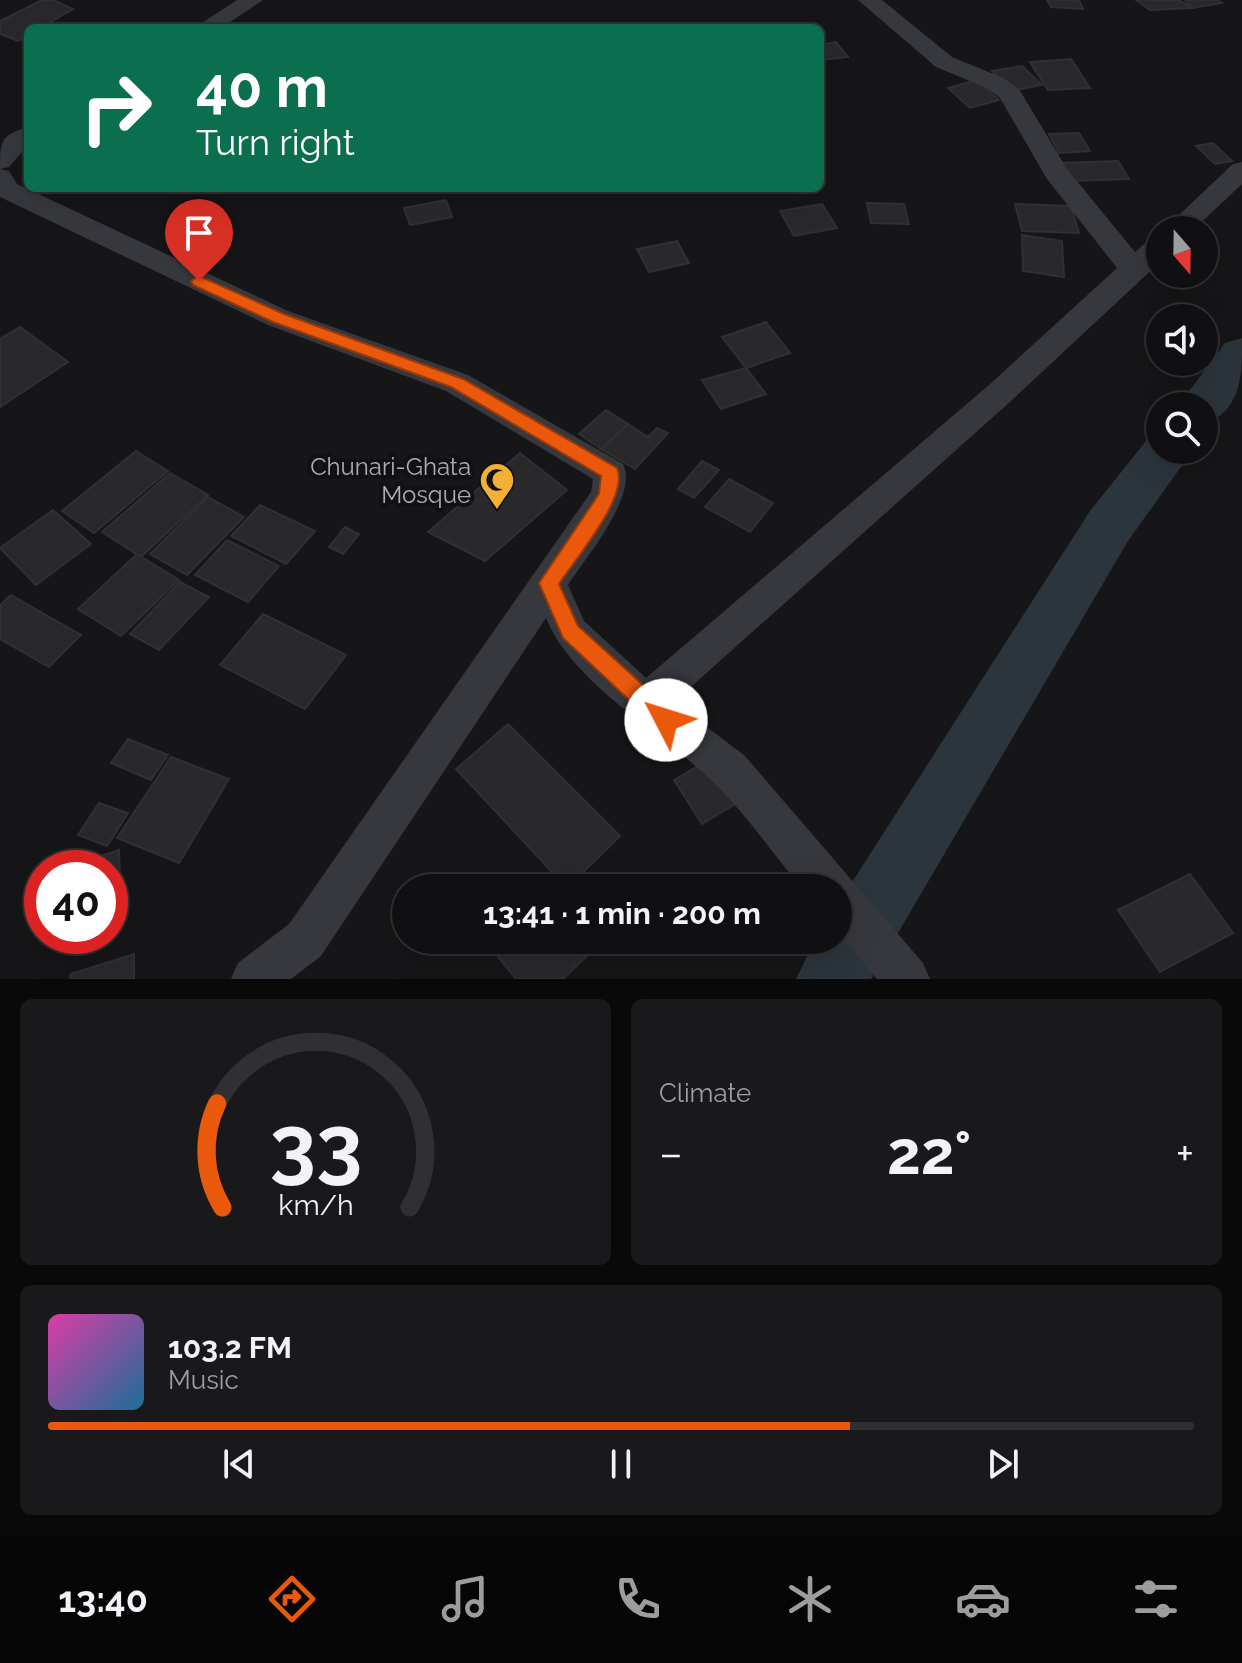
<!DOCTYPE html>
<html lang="en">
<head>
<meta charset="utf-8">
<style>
	:root { --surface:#101012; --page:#19191b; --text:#f1f3f6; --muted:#9c9d9f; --line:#303032; --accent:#ea580c }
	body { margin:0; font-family:Raleway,sans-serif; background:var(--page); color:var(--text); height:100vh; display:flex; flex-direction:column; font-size:30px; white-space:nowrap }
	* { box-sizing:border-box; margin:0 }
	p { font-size:26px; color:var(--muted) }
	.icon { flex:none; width:44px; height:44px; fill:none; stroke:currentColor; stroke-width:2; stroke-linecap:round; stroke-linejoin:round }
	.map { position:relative; height:979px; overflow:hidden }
	.details { display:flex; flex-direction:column; gap:20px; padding:20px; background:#09090a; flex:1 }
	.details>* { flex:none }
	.guide { position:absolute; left:24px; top:24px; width:800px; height:168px; border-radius:12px; box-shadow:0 8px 32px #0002,0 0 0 2px var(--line); background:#0b6e4f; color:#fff; overflow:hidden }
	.needle { width:52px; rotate:160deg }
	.tools { position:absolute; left:1146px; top:216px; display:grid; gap:16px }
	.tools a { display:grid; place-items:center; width:72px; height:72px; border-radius:50%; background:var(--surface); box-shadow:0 8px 32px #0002,0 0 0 2px var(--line); font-size:40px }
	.speed { position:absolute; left:24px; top:850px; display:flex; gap:16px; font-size:40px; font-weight:700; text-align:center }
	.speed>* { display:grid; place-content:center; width:104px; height:104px; border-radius:50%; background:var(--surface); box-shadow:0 8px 32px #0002,0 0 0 2px var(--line); line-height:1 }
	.speed .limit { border:12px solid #d22; background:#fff; color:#111 }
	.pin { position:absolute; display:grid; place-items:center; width:68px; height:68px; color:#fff; margin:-82px -34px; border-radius:50% 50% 50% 0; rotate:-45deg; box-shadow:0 0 8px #0007 }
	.pin .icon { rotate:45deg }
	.me { position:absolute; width:88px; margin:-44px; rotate:310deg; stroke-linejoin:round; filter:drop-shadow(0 0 6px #0008) }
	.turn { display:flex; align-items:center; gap:28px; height:168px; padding:0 40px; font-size:36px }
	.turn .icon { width:104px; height:104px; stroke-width:2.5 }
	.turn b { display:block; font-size:56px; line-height:68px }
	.big { font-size:60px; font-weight:700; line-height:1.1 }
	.details .tile { flex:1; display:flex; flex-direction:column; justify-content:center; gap:12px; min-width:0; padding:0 28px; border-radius:12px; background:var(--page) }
	.details .dial { align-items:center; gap:0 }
	.dial svg { height:208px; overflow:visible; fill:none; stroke:var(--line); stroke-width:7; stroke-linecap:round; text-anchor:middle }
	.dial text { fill:var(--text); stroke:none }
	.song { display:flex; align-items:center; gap:24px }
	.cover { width:96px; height:96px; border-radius:12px; background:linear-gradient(135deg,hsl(320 70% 55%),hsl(200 70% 35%)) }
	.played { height:8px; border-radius:4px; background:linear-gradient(90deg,var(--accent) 70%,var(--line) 70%) }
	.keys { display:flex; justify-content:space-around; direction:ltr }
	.heat { display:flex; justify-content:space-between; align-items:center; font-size:44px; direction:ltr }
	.details .tiles { flex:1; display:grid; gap:20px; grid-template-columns:1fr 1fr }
	.tile:last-child { grid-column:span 2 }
	.trip { position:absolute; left:392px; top:874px; width:460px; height:80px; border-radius:40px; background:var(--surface); box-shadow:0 8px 32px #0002,0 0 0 2px var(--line); font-weight:700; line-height:80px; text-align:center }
	.dock { display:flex; height:128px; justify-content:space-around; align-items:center; background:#060607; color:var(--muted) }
	.dock .icon { width:56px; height:56px }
	.dock .current { color:var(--accent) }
	.dock b { font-size:36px; color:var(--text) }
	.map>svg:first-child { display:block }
</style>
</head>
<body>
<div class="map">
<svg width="1242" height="979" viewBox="0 0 1242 979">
	<rect width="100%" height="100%" fill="#161618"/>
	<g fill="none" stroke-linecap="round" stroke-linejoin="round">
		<g fill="#2c353c" fill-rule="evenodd">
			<path d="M1242,338C1242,374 1242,411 1204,424V406H1178L1225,343Z"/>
			<polygon points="1160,433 1160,450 1193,450 1128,541 871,979 796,979 815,940 838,940 838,904 1090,511 1150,436"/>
		</g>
	</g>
	<g fill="#29292c" stroke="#303034" stroke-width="2">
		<polygon points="42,0 53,0 73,9 40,28 28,28 28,35 18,41 0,34 0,21"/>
		<polygon points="1047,0 1079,0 1083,9 1051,7"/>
		<polygon points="1136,0 1179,0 1192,8 1150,10"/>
		<polygon points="1185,0 1217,0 1222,3 1192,8"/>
		<polygon points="836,42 848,57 820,60 820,45"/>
		<polygon points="1071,59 1090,88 1048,90 1030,62"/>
		<polygon points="1022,66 1042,85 1011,91 992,71"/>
		<polygon points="977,80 999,100 970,108 948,88"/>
		<polygon points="1079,133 1090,151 1059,153 1049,134"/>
		<polygon points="1213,143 1232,161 1215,164 1196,146"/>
		<polygon points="1118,161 1129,179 1069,181 1060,163"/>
		<polygon points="446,200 452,217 410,225 404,208"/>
		<polygon points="867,203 904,204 909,224 871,223"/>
		<polygon points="822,204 837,228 794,236 780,211"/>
		<polygon points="1015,204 1071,206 1079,233 1022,231"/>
		<polygon points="1022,235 1062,241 1064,277 1023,271"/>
		<polygon points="677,241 689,263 649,272 637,249"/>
		<polygon points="766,322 790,353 746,368 722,337"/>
		<polygon points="20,327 68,362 0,407 0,339"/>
		<polygon points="746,368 766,394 721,409 702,380"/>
		<polygon points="606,410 628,424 601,449 579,434"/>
		<polygon points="628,424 648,437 657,428 668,433 635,469 601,449"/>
		<polygon points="136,451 168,471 94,533 62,511"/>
		<polygon points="520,453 567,490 485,561 428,532"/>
		<polygon points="702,461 719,470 694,498 678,489"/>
		<polygon points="170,473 208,495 141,557 102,532"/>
		<polygon points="729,479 773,503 750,532 705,507"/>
		<polygon points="208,497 244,517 187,575 150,554"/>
		<polygon points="260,505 315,531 286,564 231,536"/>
		<polygon points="53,510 91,544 36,585 0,548"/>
		<polygon points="345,527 359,534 343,554 329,547"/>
		<polygon points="227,540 279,566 248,602 195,575"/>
		<polygon points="137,554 179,580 121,636 78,609"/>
		<polygon points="180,582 209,597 159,650 130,634"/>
		<polygon points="11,595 81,635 49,667 0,639 0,605"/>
		<polygon points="263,614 346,655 305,709 220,665"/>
		<polygon points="508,724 620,836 567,888 456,769"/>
		<polygon points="128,739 168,755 151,780 111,763"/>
		<polygon points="171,757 229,779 179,863 117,838"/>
		<polygon points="708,760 737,803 702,824 674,780"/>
		<polygon points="99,803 128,813 107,846 78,835"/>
		<polygon points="119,850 120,878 110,881 110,868 66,868"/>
		<polygon points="1190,874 1233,933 1160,972 1118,910"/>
		<polygon points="499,940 586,940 594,949 563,979 516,979 491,948"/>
		<polygon points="134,954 134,979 70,979 71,974"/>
	</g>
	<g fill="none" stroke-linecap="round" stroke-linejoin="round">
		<g fill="#37383d" fill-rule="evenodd">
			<polygon points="237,0 263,0 221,28 194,28"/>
			<path d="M858,0H882L952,57L1003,78L1019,89L1067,169L1135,252L1150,239L1160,236V261L1144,277L1011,401L674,702L745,756L923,963L930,979H877L838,932V888H802C773,854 747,815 715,784C665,734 573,685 546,618L321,956L291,979H231L238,963L289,924L591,492L593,479L446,391L268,325L0,197V169L9,171L17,184L288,311L468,375L623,464C639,495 586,557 568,585L584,621L646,678L989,385L1117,268L1047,179L1000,98L987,88L936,67Z"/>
			<path d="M28,127V145L9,167L0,169C0,142 0,135 28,127Z"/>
			<polygon points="1242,162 1242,184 1193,230 1163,230 1233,164"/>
		</g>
	</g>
	<path fill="#ea580c" stroke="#983908" stroke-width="2" d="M199,276L284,314L463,379L617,468C630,496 575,559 559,584L578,626L674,713L677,720L674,727L666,730L658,727L563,638L539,583L599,494L601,476L451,387L273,322L193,285L191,281Z"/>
	<defs>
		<g id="mosque-pin" transform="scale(1.8)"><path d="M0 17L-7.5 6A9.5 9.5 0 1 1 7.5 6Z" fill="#f2b134" stroke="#111113"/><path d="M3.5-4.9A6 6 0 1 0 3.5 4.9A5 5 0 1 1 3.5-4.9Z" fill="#111"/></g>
	</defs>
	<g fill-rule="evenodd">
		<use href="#mosque-pin" x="497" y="480"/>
	</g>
	<g text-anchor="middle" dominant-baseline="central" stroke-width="8" stroke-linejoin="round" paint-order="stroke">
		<g font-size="24" fill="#a8adb8" stroke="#111113" text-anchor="end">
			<text x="471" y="466">Chunari-Ghata<tspan x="471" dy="28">Mosque</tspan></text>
		</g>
	</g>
</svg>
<div class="tools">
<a><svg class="needle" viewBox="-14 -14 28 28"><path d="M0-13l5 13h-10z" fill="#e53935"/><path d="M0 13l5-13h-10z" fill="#9c9d9f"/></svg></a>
<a><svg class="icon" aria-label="sound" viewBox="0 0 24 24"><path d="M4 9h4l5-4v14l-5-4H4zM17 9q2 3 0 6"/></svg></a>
<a><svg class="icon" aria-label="search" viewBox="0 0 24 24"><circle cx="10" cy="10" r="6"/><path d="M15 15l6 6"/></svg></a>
</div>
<div class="speed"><div class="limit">40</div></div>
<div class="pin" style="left:199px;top:281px;background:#d93025"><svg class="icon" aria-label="arrive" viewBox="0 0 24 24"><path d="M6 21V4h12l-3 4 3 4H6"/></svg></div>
<svg class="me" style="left:666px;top:720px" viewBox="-20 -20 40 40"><circle r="19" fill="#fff"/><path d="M0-13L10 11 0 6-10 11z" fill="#ea580c"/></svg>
<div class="trip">13:41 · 1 min · 200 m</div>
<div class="guide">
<div class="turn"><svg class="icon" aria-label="right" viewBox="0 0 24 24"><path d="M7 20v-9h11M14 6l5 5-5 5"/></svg><div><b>40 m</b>Turn right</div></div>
</div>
</div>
<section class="details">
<div class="tiles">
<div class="tile dial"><svg viewBox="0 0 100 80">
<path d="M14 69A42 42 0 1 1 86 69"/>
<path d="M14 69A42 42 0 0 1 12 29" stroke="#ea580c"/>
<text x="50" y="56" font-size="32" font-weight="700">33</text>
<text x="50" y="72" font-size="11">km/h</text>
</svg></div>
<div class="tile"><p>Climate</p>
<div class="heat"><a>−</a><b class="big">22°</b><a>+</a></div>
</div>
<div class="tile">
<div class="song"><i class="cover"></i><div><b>103.2 FM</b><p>Music</p></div></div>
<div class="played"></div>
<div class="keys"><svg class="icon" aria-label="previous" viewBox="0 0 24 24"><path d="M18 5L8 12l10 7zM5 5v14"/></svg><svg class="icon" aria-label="pause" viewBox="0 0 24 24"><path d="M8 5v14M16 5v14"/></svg><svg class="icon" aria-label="next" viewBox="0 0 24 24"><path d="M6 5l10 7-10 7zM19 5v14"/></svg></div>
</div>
</div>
</section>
<nav class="dock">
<b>13:40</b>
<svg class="icon current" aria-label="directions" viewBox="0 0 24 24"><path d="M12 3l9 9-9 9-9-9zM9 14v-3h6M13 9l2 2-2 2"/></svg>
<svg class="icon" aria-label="music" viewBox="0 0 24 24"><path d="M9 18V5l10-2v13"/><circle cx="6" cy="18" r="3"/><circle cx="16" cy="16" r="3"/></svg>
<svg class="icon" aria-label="phone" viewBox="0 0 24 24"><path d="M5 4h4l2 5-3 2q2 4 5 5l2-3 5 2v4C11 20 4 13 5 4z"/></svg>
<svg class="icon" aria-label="climate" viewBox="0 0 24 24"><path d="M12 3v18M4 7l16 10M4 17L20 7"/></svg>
<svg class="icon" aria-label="car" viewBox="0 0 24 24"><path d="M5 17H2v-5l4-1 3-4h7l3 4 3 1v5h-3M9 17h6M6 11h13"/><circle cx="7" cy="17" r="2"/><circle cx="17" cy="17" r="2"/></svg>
<svg class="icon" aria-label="filters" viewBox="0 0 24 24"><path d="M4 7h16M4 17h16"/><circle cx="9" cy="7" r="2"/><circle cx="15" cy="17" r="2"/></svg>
</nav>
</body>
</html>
